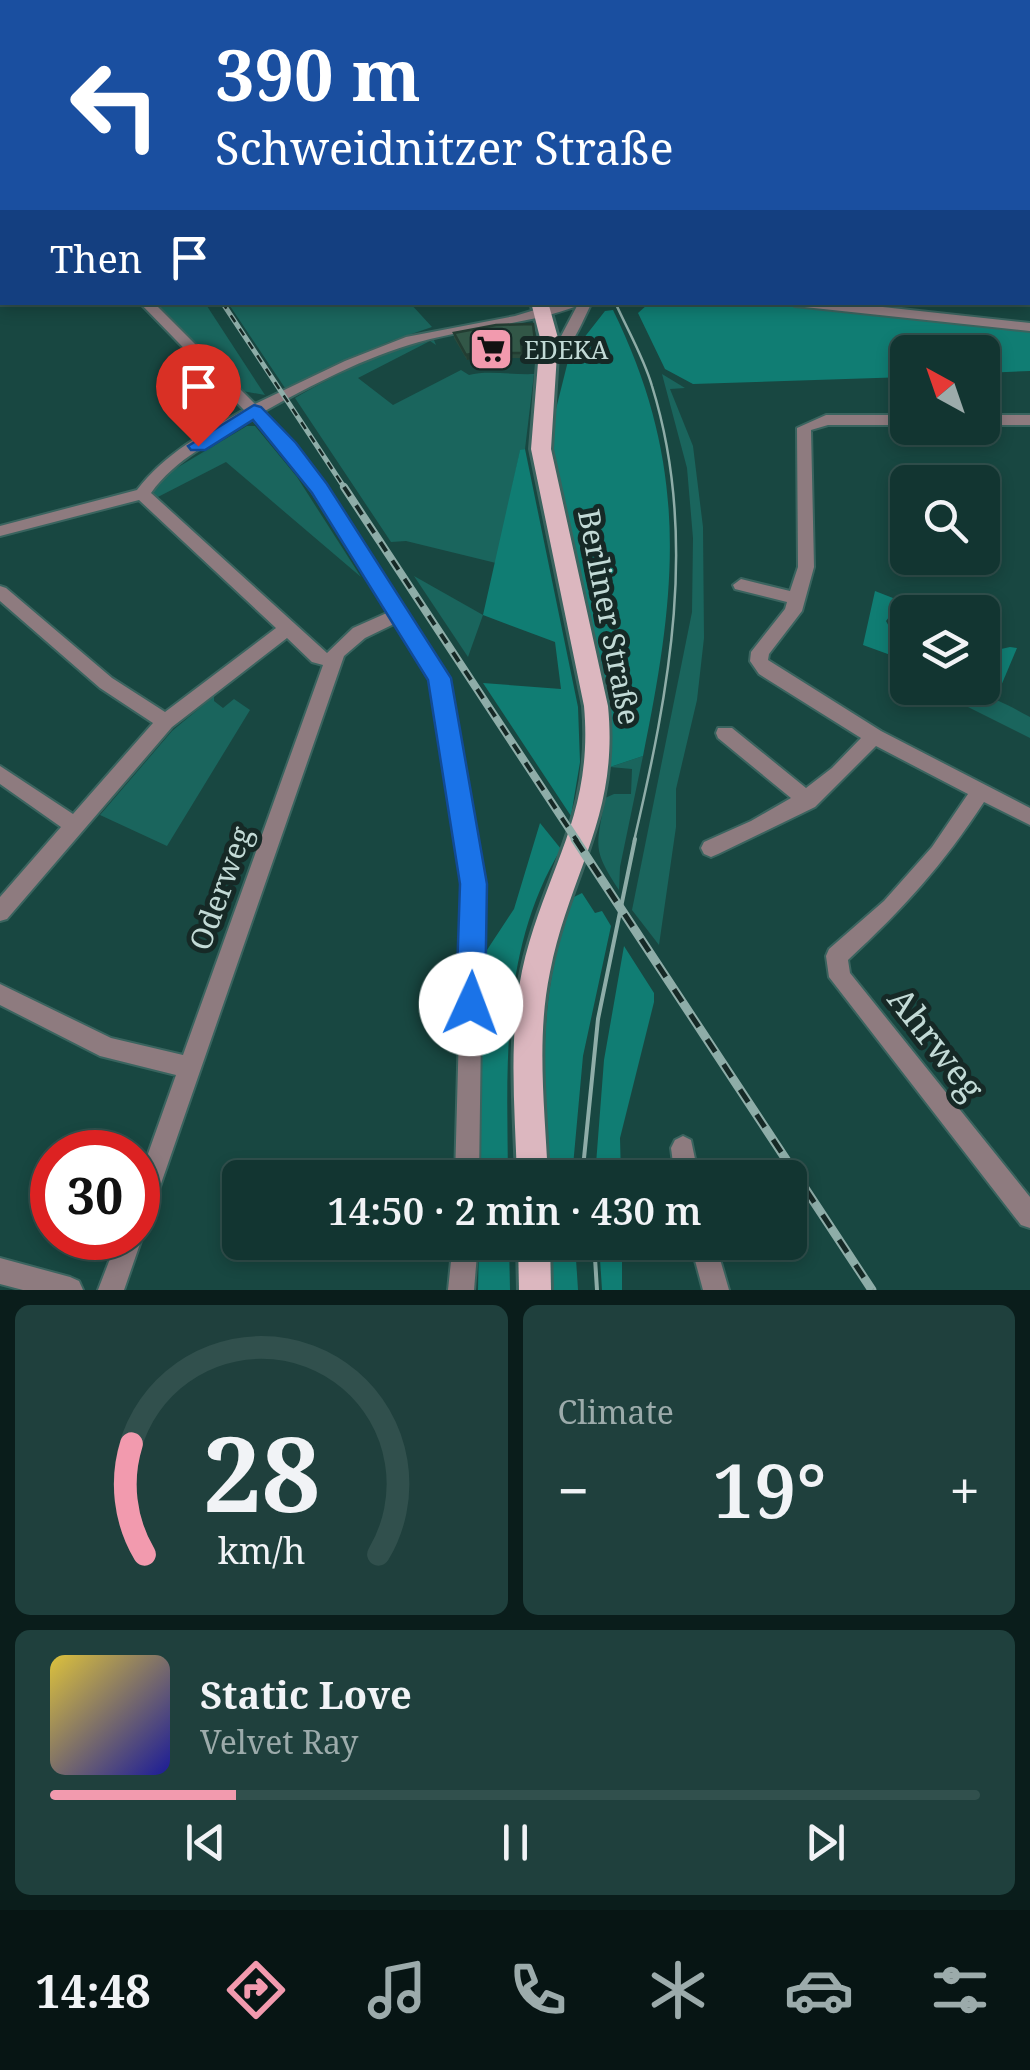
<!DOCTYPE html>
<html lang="en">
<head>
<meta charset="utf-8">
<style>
	:root { --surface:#123531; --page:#1f403d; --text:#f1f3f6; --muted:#9cabab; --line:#31504d; --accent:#f29aae }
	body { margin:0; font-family:"Noto Serif",serif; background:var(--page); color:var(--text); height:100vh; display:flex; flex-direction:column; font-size:38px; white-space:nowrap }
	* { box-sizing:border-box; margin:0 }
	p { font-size:32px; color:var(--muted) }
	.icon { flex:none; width:55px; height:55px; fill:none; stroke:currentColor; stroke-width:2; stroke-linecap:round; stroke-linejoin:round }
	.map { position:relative; height:1290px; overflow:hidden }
	.details { display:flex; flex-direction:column; gap:15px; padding:15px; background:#0a1d1b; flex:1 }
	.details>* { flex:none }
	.top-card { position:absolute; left:0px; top:0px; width:1030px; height:305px; box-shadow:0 5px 15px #0003,0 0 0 2px var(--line); background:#1a4fa0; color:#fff; overflow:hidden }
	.needle { width:65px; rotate:320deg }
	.tools { position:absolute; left:890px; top:335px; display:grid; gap:20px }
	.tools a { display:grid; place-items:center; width:110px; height:110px; border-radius:15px; background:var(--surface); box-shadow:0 5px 15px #0003,0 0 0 2px var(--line); font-size:50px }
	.speed { position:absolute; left:30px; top:1130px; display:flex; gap:20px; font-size:50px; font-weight:700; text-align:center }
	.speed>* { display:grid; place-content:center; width:130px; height:130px; border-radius:50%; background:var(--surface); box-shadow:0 5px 15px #0003,0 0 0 2px var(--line); line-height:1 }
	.speed .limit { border:15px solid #d22; background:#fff; color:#111 }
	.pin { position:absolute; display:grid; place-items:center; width:85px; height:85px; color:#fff; margin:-102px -42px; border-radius:50% 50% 50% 0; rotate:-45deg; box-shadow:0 0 10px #0007 }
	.pin .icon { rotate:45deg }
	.me { position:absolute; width:110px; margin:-55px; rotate:2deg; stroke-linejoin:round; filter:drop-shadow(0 0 8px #0008) }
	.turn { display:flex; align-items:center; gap:35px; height:210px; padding:0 50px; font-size:45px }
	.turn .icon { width:130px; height:130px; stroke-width:2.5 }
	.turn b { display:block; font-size:70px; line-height:85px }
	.then { display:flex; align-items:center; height:95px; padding:0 50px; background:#0003; gap:20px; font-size:38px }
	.big { font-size:75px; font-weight:600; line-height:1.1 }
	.details .widget { flex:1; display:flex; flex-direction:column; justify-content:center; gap:15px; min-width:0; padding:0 35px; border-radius:15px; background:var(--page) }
	.details .dial { align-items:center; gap:0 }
	.dial svg { height:260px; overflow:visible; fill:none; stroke:var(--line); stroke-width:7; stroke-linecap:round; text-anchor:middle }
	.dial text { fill:var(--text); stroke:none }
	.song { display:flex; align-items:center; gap:30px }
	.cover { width:120px; height:120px; border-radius:15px; background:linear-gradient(135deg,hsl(50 70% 55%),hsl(240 70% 35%)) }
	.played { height:10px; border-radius:5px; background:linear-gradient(90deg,var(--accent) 20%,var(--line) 20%) }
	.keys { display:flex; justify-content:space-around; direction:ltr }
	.heat { display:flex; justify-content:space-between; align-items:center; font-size:55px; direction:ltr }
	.details .tiles { flex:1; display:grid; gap:15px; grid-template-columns:1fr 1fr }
	.widget:last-child { grid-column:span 2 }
	.trip { position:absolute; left:222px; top:1160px; width:585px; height:100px; border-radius:15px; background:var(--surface); box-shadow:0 5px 15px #0003,0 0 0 2px var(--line); font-weight:600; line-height:100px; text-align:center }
	.tab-bar { display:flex; height:160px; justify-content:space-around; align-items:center; background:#071514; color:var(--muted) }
	.tab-bar .icon { width:70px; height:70px }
	.tab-bar .on { color:var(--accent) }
	.tab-bar b { font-size:45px; color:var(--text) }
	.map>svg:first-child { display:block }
</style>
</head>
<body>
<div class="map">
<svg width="1030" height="1290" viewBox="0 0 1030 1290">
	<rect width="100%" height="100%" fill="#184741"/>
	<g fill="#1a655d">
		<polygon points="152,303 205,303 265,395 242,391"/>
		<polygon points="228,303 410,303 432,327 388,342 285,388"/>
		<path d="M434,340L436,345L430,341L358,378L393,405L461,370L469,375C487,370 513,375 534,374L525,449L520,451L496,563L406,541L391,542L295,398C338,373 385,351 434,340Z"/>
		<polygon points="662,374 685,388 670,389 693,446 703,527 704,638 697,700 676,789 676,827 659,945 632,910 692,612 693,538 687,468"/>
		<polygon points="247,426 255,426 297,477 361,577 226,462 154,499 153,482"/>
		<polygon points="414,576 483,615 468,657"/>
		<path d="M930,688C972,687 994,697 1030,717V738Z"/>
		<polygon points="214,696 214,701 223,708 234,699 250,710 167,846 100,815 172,731"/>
		<path d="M643,756L620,867L619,890C591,848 597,846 605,798L614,794H631L632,769L610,767Z"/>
	</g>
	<g fill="#107d73">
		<polygon points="750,302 1030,331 1030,371 983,373 982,352 908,352 907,377 693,384 665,369 638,313 647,305"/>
		<path d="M613,310C690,467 677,590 643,756L610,767L607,705L549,437L569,357L605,311Z"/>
		<polygon points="525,449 578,707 580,762 571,816 483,683 561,689 555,642 483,615 520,450"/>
		<polygon points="875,591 893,598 895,609 886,621 897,641 907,646 907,661 863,645"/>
		<polygon points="1010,647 1017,648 998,693 982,688 983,653"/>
		<path d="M540,823L561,849C500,950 507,1065 508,1177L479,1178V1054L485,953L514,909Z"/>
		<path d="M582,893L595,913L602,911L611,926L583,1056L572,1177L548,1178C545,1072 535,999 574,897Z"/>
		<polygon points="624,946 654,993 654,1002 620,1138 621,1177 595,1177 604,1060"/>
		<polygon points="479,1243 509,1243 510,1290 478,1290"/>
		<polygon points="550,1243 575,1243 578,1290 552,1290"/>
		<polygon points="599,1243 622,1243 622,1290 602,1290"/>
	</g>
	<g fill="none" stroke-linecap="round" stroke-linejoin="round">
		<g stroke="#3a645f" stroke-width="4">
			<g id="minor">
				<polygon points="130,0 140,0 140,2 131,2"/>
				<polygon points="605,0 615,0 615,2 606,2"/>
				<polygon points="893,0 952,0 948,2 892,2"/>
				<polygon points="1030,0 1030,7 1028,8 1025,2"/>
				<rect x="1028" y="110" width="2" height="6"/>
				<polygon points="1028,174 1030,175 1030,183 1028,182"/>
				<polygon points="0,186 2,187 2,193 0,194"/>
				<polygon points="1028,210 1030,211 1030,219 1028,218"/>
				<polygon points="1030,250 1030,259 1028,260 1028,251"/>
				<path d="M139,302H153L255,404L345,361L406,337L515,316L561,302H592C581,324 572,351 550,362L543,358L558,342L577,306C526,325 471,327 419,342C365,357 312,385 263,412L294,444L325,484L448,678L483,884L479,1178H455L463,884L430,679L396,623L365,638L344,656L147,1224L138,1227V1182L176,1075L100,1056L0,1005V984L111,1038L183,1055L323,665L312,662L287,638L172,727L7,919L0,921V897L61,827L0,784V766L73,814L153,723L100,688L0,601V586L6,588L112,678L165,712L276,628L139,500L0,536V526L137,490C164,454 205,432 244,410ZM252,418C308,476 347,544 389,612L353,628L327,653L151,493C175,459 216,439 252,418Z"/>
				<polygon points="789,302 837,302 1030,323 1030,331 795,306"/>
				<path d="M826,415H908V425H828L811,430L814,567L802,611L769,654L768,660L881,731L1030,808V825L984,802C942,866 904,908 848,960L850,973L1030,1197V1228L1021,1225L829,977L826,956L829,949L884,901L932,847L968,794L876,746L815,807L718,854L711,857L704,854L701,848L704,842L751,821L791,798L718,738L716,733L718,728H732L806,788L832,768L861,738L759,674L750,661L751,652L785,609L787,602L735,589L733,585L741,579L790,591L798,567L797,428Z"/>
				<rect x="982" y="415" width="48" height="10"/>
				<polygon points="683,1136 691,1140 699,1178 675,1178 671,1148 675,1140"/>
				<polygon points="138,1229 142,1238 124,1290 98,1290 118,1238 138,1238"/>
				<polygon points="453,1242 478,1242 474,1290 448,1290"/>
				<polygon points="690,1242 715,1242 729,1290 703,1290"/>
				<polygon points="0,1258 70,1277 79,1281 83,1290 23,1290 0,1284"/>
			</g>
		</g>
		<g stroke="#3a645f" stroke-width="6">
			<g id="major">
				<polygon points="0,69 2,70 2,79 0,79"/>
				<polygon points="0,195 2,196 2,205 0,205"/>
				<path d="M531,302H548L558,338L551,449L608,706C619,817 570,871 550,972C536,1039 545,1109 548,1178H517C515,1109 508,1039 522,971C544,871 594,817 584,706L531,449L540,338Z"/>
				<polygon points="518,1242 550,1242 551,1290 519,1290"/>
			</g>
		</g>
		<use href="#minor" fill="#8e7b7f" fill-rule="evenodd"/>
		<use href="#major" fill="#dcb7bf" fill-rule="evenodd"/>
		<path stroke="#8eada8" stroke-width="2.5" d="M615,302C627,329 644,358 652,386C699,537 669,691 634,841"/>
		<g stroke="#8eada8" stroke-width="4">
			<polyline points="582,1178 598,1019 635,839"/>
			<polyline points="594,1242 597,1290"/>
		</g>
		<g stroke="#8eada8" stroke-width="5">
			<polyline id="rail-far2" points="222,302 346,490"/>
		</g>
		<g stroke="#8eada8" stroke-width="8">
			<polyline id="rail-far1" points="344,487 577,841"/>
		</g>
		<g stroke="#8eada8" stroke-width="9">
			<polyline id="rail" points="575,839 872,1290"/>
		</g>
		<use href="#rail-far2" stroke="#162926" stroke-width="2.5" stroke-dasharray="8" stroke-linecap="butt"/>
		<use href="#rail-far1" stroke="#162926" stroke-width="4" stroke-dasharray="11" stroke-linecap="butt"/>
		<use href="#rail" stroke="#162926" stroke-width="5" stroke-dasharray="15" stroke-linecap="butt"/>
	</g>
	<polygon fill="#2b4b3d" points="454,333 535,341 535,346 522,346 522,358 506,358 506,366 479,366 475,358 467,360 454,338"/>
	<polygon fill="#233d32" points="475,353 475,358 467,360 466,355"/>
	<polygon fill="#325747" stroke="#233d32" stroke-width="2.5" points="533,324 535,341 521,341 522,353 506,353 506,361 479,361 475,353 466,355 454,333 496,325"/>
	<polygon fill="#1a73e8" stroke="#114b97" stroke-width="2.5" points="254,405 261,407 296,443 327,484 451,678 487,884 485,1004 481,1013 471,1017 461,1013 456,1004 460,884 428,680 312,493 253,420 205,450 191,450 188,446"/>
	<defs>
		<g id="supermarket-square" transform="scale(2.25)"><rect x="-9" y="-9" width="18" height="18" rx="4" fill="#f29aae" stroke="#162926"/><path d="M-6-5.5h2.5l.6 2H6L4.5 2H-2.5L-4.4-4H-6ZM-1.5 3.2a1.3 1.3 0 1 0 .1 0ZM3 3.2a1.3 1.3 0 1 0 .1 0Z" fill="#111"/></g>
	</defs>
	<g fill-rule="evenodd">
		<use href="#supermarket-square" x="491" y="349"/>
	</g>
	<g text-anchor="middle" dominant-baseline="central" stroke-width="10" stroke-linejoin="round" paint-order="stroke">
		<g font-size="25" fill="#c2dad6" stroke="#162926" text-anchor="start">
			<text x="524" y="349">EDEKA</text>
		</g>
		<g font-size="30" fill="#c2dad6" stroke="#162926">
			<text transform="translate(610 617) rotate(79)">Berliner Straße</text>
			<text transform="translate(220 888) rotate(-70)">Oderweg</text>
		</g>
		<g font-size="35" fill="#c2dad6" stroke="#162926">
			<text transform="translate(937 1043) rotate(52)">Ahrweg</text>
		</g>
	</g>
</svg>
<div class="tools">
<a><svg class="needle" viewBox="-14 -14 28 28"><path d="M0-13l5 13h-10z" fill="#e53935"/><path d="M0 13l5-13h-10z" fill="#9cabab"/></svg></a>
<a><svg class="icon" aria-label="search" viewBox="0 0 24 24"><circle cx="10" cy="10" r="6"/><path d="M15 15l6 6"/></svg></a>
<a><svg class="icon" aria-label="layers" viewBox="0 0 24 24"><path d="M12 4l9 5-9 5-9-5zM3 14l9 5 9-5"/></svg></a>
</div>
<div class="speed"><div class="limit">30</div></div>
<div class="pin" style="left:198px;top:446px;background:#d93025"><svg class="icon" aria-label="arrive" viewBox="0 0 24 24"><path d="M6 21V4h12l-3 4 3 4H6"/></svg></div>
<svg class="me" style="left:471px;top:1004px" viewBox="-20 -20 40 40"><circle r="19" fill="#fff"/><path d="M0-13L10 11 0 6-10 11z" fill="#1a73e8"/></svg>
<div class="trip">14:50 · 2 min · 430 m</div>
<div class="top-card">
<div class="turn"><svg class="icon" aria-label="left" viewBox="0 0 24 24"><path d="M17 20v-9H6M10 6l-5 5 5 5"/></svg><div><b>390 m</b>Schweidnitzer Straße</div></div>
<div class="then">Then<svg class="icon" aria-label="arrive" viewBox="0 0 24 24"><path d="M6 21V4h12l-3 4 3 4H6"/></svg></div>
</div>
</div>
<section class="details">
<div class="tiles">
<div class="widget dial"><svg viewBox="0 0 100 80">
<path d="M14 69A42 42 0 1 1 86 69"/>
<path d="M14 69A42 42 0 0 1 10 35" stroke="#f29aae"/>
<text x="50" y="56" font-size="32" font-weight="700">28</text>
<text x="50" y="72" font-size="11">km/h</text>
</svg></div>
<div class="widget"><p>Climate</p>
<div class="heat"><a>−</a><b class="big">19°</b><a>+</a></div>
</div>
<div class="widget">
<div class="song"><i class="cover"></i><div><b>Static Love</b><p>Velvet Ray</p></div></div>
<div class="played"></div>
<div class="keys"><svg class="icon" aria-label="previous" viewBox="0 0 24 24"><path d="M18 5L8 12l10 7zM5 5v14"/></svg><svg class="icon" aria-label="pause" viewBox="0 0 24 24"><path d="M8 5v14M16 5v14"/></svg><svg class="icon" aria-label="next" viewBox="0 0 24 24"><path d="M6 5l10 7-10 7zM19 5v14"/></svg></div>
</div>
</div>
</section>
<nav class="tab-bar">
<b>14:48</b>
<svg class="icon on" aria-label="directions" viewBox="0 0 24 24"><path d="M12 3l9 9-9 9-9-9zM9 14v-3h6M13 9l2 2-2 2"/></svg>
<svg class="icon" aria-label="music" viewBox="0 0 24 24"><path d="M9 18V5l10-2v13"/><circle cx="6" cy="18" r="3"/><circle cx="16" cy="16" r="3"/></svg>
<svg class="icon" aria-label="phone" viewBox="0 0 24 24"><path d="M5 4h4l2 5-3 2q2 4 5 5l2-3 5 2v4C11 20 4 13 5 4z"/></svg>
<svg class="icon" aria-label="climate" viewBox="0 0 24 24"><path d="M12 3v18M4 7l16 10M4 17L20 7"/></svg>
<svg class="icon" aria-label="car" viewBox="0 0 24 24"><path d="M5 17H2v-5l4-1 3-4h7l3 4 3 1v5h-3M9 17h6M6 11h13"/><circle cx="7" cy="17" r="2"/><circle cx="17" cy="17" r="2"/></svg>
<svg class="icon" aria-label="filters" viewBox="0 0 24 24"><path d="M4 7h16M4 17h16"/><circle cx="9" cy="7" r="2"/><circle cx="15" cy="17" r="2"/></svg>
</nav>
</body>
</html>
